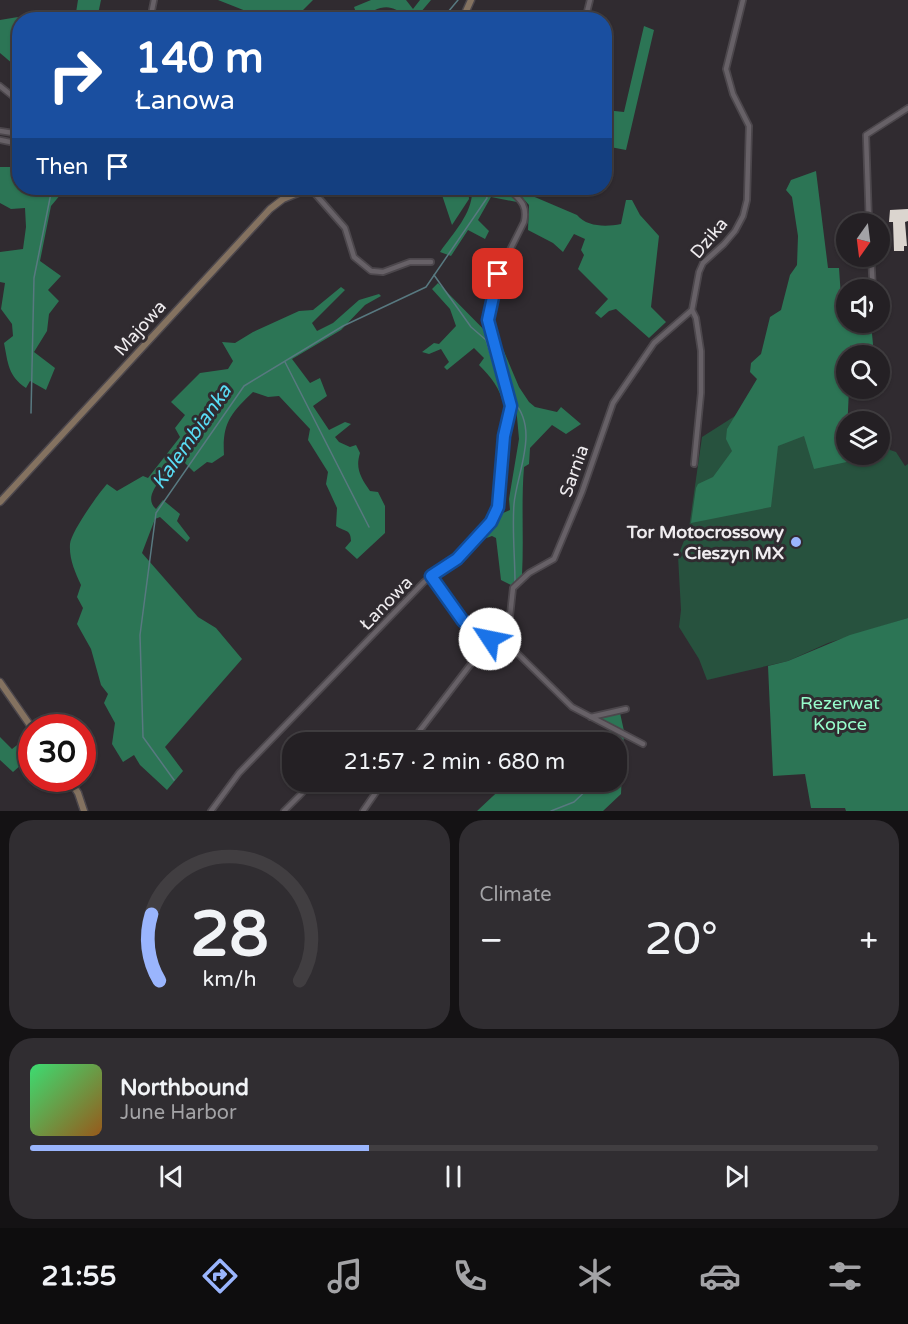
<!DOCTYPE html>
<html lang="en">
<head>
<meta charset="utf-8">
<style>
	:root { --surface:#242024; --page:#302d31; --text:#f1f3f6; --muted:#a3a3a6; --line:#413e41; --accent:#9ab5fd }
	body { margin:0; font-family:"Varela Round",sans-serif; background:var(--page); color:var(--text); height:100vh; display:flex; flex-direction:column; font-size:22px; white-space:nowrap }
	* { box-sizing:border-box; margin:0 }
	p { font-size:20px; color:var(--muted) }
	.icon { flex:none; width:33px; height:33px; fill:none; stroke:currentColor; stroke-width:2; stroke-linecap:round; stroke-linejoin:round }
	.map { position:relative; height:811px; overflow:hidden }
	.panel { display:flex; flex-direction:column; gap:9px; padding:9px; background:#141214; flex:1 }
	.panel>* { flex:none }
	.banner { position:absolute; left:12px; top:12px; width:600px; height:183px; border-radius:24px; box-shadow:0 2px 4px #0004,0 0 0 2px var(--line); background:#1a4fa0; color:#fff; overflow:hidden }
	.needle { width:39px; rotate:194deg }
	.fabs { position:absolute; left:836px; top:213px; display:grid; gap:12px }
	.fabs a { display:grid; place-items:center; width:54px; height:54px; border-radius:50%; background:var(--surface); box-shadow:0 2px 4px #0004,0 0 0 2px var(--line); font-size:30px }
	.speed { position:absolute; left:18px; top:714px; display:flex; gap:12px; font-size:30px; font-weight:700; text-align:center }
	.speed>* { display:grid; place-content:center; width:78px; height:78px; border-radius:50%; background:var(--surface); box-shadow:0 2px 4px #0004,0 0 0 2px var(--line); line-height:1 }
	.speed .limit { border:9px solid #d22; background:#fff; color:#111 }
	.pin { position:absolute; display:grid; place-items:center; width:51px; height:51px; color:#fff; margin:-26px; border-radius:12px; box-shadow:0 3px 9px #0006 }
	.me { position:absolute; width:66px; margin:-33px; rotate:304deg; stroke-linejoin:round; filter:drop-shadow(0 0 4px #0008) }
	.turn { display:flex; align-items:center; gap:21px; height:126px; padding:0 24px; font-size:27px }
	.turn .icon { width:78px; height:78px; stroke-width:2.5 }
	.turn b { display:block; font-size:42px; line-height:51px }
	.then { display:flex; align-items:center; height:57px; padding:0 24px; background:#0003; gap:12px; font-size:22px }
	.big { font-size:45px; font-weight:600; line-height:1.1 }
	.panel .widget { flex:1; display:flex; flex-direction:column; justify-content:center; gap:9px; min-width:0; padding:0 21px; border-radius:24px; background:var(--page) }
	.panel .dial { align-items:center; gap:0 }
	.dial svg { height:156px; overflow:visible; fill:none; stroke:var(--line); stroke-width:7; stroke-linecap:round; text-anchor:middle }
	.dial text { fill:var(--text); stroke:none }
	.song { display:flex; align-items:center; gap:18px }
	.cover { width:72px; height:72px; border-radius:9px; background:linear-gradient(135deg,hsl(140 70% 55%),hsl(30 70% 35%)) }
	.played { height:6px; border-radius:3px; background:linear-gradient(90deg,var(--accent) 40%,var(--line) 40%) }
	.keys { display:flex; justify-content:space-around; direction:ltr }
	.heat { display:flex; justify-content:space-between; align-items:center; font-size:33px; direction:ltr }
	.panel .tiles { flex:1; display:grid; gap:9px; grid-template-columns:1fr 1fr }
	.widget:last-child { grid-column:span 2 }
	.trip { position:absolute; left:282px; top:732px; width:345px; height:60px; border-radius:24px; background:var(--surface); box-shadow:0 2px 4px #0004,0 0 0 2px var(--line); font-weight:600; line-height:60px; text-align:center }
	.menu { display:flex; height:96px; justify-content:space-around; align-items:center; background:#0e0d0e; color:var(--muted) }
	.menu .icon { width:42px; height:42px }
	.menu .on { color:var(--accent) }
	.menu b { font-size:27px; color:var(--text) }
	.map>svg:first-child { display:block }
</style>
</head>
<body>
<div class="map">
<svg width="908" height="811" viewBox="0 0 908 811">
	<rect width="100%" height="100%" fill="#302b30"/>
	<polygon fill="#27523e" points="746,409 846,454 879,454 879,438 885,437 890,450 896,452 905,466 908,464 908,618 828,643 788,661 707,680 699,659 679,627 681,610 678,556 689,528 702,437"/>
	<g fill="#2c7555">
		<polygon points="78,0 101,0 97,19 75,19"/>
		<polygon points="218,0 313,0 303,10 299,19 266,19"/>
		<path d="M371,0H406L413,9L420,0H431L415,19H409C388,0 381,7 358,18L354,7Z"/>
		<polygon points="18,17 21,19 19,60 13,64 0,53 0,20"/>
		<polygon points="644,26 654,30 626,150 605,146 605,110 624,112"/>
		<path d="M0,167H16L20,188H66L51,206L40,261L61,276L48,290L59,301L49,314L47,331L34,352L55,368L46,390L30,381L26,388C8,376 8,363 4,343L13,336L12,324L1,309L5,283L0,282V252L23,249L26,227L25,208L11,209L0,203Z"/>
		<polygon points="816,171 828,268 839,268 841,297 846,297 846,322 871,323 874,355 855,355 850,345 850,355 846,356 846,388 849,389 846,454 872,455 856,460 814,469 804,436 778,446 771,507 691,523 696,488 698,484 713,477 732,451 726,439 727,429 757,379 750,372 751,363 761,354 770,317 781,310 790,275 797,265 798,236 792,197 786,190 791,180"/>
		<polygon points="445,188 468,188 469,199 452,225 441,192"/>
		<path d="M472,188H502L517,202L491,197L478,220L489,231L485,239L468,230L451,256L440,252C454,232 474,212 472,188Z"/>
		<path d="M523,192L577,215C587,227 606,227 621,224L626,200H632L640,215L659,236L651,307L666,322L649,338L616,309L609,311L601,318L595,313L608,299L578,269L584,255L581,250L585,239L574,234L563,252L553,243L528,230L529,205L521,196Z"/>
		<path d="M438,283L503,349L519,387L529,402L535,407L557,412L561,407L581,424L566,434L552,425L530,448L529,464L524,467C521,503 524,539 522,575L511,585L501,580L496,538L492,536L481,540V535L494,526L503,513L510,510L509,499L519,439L516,406H504C500,388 491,377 479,365L484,358L474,348L447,370L444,367L449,362L441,349L429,354L422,352L434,343L439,344L456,326L450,309L432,289Z"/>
		<path d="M341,287L345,290L312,323L317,331L333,323L359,300L379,294L381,296L365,305L341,330L292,359L310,383L320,378L327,396L313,406L329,430L345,422L351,424L335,437L339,442L350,447L356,445L360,453C355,469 361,478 370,491L378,492L385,506V533L357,559L345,548L351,541C351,529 345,532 336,526L337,508L326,484L328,472L308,440L310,429L279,396L268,397L253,392C231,413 222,423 224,455L212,463L207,462L194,472L185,463L177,462C168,472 140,496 156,509L163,500L180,514L177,521L190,538L187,542L160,517L155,519L142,553L198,617L216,628L242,659L165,747L183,771L167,790L140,765L134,755L123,762L112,744L115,723L104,703L108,694L101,685L91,649L77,624L83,608L77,597L81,585C75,572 69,559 70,544C71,532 98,494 107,484L117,491L143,476L148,478L180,437L175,428L185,415L171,402L200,373L228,369L233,361L222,342L235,343L253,332L299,311L313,310Z"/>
		<polygon points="908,618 908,811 846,811 845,808 811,808 805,774 773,776 768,666 788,661 850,635"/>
		<polygon points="620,713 624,731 621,794 603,811 477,811 508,782 531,782 541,792 550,791 553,784 571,782 616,782 616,742 606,742 609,731 608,723 601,719 601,716"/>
		<polygon points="30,735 31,756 13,772 0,760 0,737 12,749"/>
	</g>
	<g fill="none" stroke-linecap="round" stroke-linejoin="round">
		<g stroke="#587980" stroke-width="1.5">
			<polyline points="444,20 448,12"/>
			<polyline points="449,20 448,12 458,0"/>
			<polyline points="434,275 471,327 486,340 500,384 509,400"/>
			<polyline points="285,362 369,527"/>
			<path d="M513,401C540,429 517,472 514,504C512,530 515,557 515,583"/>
			<polyline points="31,413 34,278 52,188"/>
			<polyline points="174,780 143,737 140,635 156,513 244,386 343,326 426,287 487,198 485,188"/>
			<polyline points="551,811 574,802 595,782"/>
		</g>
	</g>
	<polygon fill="#dbd5cf" points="908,209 908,221 905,222 907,246 904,246 904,251 894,251 893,222 889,222 890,210"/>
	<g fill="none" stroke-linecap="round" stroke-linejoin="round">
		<g stroke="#4c474c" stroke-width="8">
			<g id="street">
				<polyline points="150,20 154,0"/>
				<polyline points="585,20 590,0"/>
				<polyline points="0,86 20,102"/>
				<polyline points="0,131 20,134"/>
				<polyline points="0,140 20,144"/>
				<polyline points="310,188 345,228 354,257 371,271 383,272 410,262 431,262"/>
				<polyline points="869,224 866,135 908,108"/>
				<polyline points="871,256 873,290"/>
				<polyline points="694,464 701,393 701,351 696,318 692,310 699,272 703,263 724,244 735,231 743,216 747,200 749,126 733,94 726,69 743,0"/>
				<polyline points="431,576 463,621 490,639 512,648 572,707 643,744"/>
				<polyline points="512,648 509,625 513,588 529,573 554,559 582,492 613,403 654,343 692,310"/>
				<polyline points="591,717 626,709"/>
				<polyline points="411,742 490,639"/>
				<path d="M211,811L239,773L424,582L457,559L491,522L498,507L504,436L511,400L487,320L498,274L524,222C528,204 519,199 508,188"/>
				<polyline points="284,811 302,793"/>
				<polyline points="363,811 383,782"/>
			</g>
		</g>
		<g stroke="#4c474c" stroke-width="9">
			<g id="secondary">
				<polyline points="462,20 471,0"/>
				<polyline points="0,502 270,209 283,199 310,188"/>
				<polyline points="0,682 32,728"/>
				<polyline points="68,778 78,793 84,811"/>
			</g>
		</g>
		<use href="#street" stroke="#676167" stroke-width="4.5"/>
		<use href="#secondary" stroke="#847260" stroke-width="6"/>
	</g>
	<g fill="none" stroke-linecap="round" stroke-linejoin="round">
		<g stroke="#114b97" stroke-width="15">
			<polyline id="route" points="490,639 463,621 431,576 457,559 491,522 498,507 504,436 511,406 488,320 498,274"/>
		</g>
		<use href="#route" stroke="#1a73e8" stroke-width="10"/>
	</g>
	<circle fill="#9ab5fd" stroke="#302b30" stroke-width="2" cx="796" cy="542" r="6"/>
	<g text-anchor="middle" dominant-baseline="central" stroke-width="6" stroke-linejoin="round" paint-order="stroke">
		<g font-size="18" fill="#efecef" stroke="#302b30">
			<text transform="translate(709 238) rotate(-50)">Dzika</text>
			<text transform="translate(140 328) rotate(-48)">Majowa</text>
			<text transform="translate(574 471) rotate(-70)">Sarnia</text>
			<text transform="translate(386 603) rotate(-46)">Łanowa</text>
		</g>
		<g font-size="18" font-weight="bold" fill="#efecef" stroke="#302b30" text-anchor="end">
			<text x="784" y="532">Tor Motocrossowy<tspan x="784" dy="21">- Cieszyn MX</tspan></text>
		</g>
		<g font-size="18" fill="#97fdcc" stroke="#302b30">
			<text x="840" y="703">Rezerwat<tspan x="840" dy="21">Kopce</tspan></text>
		</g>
		<g font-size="20" font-style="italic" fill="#59ddf5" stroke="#302b30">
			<text transform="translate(192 437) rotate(-55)">Kalembianka</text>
		</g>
	</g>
</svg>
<div class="fabs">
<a><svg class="needle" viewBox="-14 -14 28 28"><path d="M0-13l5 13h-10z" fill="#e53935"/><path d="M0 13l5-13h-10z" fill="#a3a3a6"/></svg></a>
<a><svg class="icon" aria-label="sound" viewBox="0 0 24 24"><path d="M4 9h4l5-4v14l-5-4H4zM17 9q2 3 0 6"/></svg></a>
<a><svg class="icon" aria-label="search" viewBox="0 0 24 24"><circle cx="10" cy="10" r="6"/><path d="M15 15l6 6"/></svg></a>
<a><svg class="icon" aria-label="layers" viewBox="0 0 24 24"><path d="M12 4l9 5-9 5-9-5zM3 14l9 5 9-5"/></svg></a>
</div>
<div class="speed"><div class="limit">30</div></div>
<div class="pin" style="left:498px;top:274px;background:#d93025"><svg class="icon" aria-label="arrive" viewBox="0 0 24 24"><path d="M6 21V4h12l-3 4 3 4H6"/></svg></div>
<svg class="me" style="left:490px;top:639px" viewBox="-20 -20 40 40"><circle r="19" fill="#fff"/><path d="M0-13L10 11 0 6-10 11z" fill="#1a73e8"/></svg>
<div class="trip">21:57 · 2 min · 680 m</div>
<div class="banner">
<div class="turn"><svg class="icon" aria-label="right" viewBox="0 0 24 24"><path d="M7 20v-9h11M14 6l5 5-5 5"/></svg><div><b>140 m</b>Łanowa</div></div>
<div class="then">Then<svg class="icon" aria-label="arrive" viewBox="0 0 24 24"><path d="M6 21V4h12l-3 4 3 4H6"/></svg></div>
</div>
</div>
<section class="panel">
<div class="tiles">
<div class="widget dial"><svg viewBox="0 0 100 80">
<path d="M14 69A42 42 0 1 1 86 69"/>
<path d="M14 69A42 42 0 0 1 10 35" stroke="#9ab5fd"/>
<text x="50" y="56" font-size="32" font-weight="700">28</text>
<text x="50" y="72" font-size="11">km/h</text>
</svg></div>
<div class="widget"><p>Climate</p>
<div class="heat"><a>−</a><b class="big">20°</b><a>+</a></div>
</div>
<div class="widget">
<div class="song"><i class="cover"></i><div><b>Northbound</b><p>June Harbor</p></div></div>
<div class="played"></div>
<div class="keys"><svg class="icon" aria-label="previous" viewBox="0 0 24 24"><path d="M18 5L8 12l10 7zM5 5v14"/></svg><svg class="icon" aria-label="pause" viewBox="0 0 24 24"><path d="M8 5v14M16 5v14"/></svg><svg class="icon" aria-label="next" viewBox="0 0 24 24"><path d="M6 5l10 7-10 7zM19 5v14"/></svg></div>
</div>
</div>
</section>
<nav class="menu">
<b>21:55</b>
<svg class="icon on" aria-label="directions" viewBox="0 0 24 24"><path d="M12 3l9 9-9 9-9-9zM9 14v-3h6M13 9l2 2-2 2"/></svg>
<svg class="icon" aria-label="music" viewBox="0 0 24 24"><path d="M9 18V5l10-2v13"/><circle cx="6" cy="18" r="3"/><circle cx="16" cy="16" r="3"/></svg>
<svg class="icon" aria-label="phone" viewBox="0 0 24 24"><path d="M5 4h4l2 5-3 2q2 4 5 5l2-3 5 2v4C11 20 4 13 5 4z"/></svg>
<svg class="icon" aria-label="climate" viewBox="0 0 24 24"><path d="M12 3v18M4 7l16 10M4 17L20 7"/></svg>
<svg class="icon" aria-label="car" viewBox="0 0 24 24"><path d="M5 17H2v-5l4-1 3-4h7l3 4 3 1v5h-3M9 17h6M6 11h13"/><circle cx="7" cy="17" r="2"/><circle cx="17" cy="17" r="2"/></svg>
<svg class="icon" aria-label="filters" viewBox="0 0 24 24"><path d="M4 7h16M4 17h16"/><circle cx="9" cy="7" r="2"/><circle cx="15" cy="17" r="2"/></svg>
</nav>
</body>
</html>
